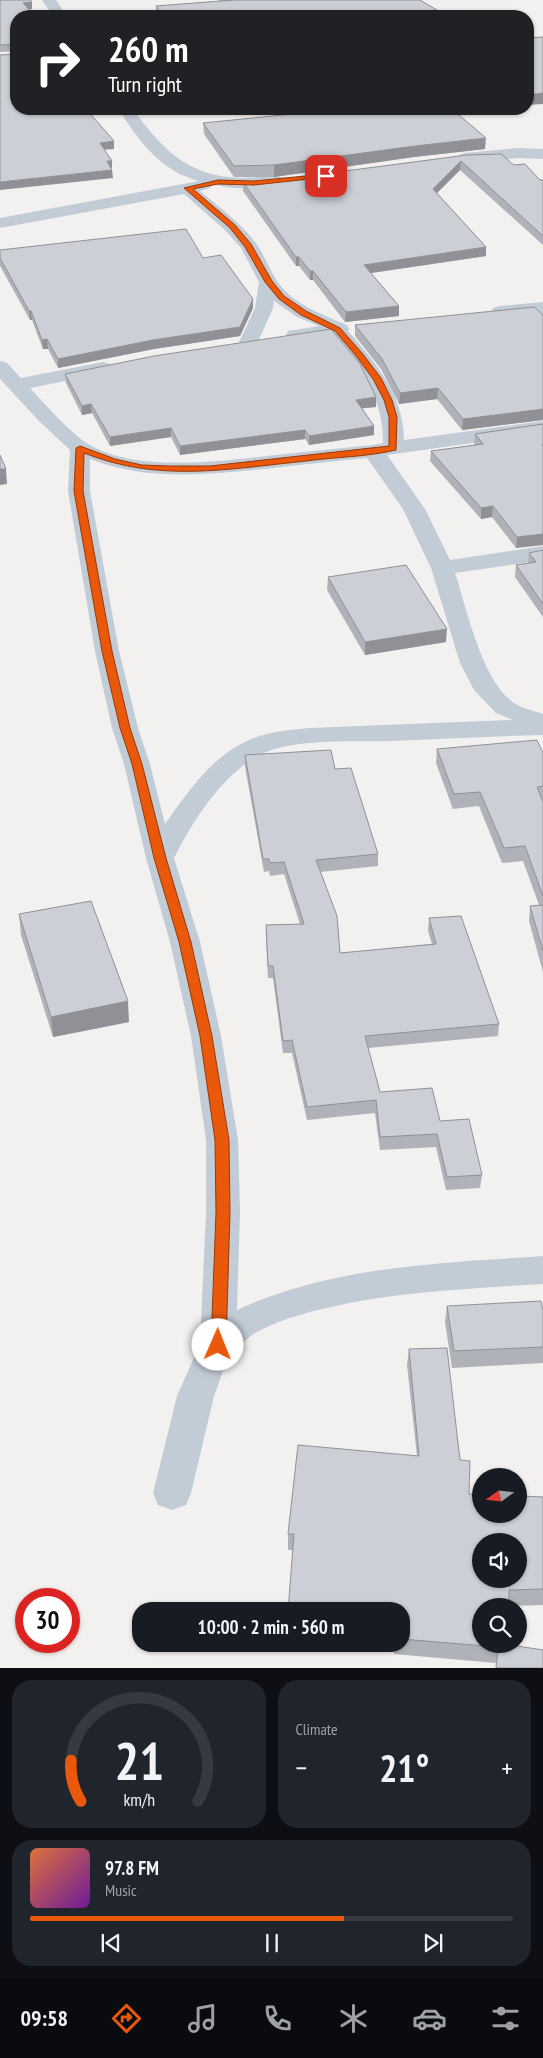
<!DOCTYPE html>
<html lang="en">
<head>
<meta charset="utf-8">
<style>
	:root { --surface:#171b24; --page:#20242c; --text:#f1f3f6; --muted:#9ea1a6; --line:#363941; --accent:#ea580c }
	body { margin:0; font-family:"PT Sans Narrow",sans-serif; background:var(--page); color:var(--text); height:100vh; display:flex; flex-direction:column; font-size:19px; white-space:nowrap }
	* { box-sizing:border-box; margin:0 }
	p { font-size:16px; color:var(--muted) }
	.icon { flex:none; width:28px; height:28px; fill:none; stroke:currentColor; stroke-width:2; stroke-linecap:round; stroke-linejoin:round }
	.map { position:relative; height:1668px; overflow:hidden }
	.sheet { display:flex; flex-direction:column; gap:12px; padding:12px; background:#0d0f14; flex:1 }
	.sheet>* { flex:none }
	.guide { position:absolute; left:10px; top:10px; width:524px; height:105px; border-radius:20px; box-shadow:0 1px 4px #0004; background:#202124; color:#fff; overflow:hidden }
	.needle { width:32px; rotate:255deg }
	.tools { position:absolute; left:472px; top:1468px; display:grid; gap:10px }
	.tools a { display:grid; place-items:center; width:55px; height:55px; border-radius:50%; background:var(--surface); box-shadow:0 1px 4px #0004; font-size:25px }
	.speed { position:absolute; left:15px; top:1588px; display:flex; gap:10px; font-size:25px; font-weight:700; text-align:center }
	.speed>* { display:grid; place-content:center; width:65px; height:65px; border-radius:50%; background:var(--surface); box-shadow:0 1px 4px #0004; line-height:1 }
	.speed .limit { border:8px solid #d22; background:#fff; color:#111 }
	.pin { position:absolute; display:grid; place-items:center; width:42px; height:42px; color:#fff; margin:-21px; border-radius:10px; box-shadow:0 2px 8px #0006 }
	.me { position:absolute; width:55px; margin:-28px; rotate:1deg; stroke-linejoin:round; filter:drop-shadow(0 0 4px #0008) }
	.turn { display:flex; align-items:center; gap:18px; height:105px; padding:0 15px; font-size:22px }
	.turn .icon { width:65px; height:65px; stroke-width:2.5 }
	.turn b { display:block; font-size:35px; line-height:42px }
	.big { font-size:38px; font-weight:700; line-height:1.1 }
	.sheet .card { flex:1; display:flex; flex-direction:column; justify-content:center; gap:8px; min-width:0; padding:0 18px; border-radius:20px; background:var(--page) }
	.sheet .dial { align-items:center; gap:0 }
	.dial svg { height:130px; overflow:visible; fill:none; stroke:var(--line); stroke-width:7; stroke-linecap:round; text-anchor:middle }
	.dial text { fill:var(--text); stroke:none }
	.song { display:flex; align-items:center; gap:15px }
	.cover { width:60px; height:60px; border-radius:8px; background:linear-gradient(135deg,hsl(20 70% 55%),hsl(280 70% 35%)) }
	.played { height:5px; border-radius:2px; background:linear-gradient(90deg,var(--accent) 65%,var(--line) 65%) }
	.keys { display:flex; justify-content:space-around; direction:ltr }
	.heat { display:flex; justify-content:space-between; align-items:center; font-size:28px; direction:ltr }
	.sheet .tiles { flex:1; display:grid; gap:12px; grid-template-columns:1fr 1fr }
	.card:last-child { grid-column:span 2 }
	.trip { position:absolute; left:132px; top:1602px; width:278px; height:50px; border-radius:20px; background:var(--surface); box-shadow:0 1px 4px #0004; font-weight:700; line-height:50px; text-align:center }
	.menu { display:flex; height:80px; justify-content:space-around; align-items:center; background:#090b0e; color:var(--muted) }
	.menu .icon { width:35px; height:35px }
	.menu .active { color:var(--accent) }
	.menu b { font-size:22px; color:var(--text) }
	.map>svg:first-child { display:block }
</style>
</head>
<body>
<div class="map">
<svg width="543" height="1668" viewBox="0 0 543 1668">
	<rect width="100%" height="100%" fill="#f3f0f0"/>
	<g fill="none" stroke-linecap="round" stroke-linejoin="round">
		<g fill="#c2ccd7" fill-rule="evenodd">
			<polygon points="42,0 56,0 67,16 53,16"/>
			<path d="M119,109H133C163,150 187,176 241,178C256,178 273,174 287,178L289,181L287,184C264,190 234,190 212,184L210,188L200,191C219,207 241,223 256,243C267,259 272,278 286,292C303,308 326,316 347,325L349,329L348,331C376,363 404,396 404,440L543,421V433L387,455L425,509L450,560L543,546V560L455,573C467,609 482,682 514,703C522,708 534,711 543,714V735C492,736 442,739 391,741C353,742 286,737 254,758C218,781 193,821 174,858L200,942L221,1036L238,1140L240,1212L237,1310C332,1266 440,1263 543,1256V1284C478,1288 413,1291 349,1303C317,1310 284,1317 255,1333C244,1340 232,1353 226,1363L214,1396L191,1493L186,1505L172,1510L158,1505L153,1493L177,1396L200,1344L206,1212V1140L191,1036L170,942L146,858L124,764L112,728L95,651L68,491L70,450L39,421L0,379V361L7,363L21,378L103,362L110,364L113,368L110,372L30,388C45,404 70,433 88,444C136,473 221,461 275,455C307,452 340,448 373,445L383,443C384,399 360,368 332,336L295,341L288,339L286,335L288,331L319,326L297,317L274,301L273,308L256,346L249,348L242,346L239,342L255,308L259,282L241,248L226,231L184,194L0,228V218L199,181C162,172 137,140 119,109ZM367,458L403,509L431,568L460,663L474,690L496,713L513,720L309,728C289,730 267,732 249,740C212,756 187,793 165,824L150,764L138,728L119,651L90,491V459C146,481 206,475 264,469C299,465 333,461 367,458Z"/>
			<polygon points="518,148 543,149 543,159 518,158 465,163 459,161 457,158 459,155 465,153"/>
			<polygon points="543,302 543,314 500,318 493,316 491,312 493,308 500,306"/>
		</g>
	</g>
	<g fill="#afb2b8">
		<polygon points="0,0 32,2 32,9 28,9 16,16 16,51 0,52"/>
		<polygon points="217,0 420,0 447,16 156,16 156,6 220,1"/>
		<polygon points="292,109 496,109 457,113 485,149 414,157 274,177 234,177 204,134 203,123 295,114"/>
		<polygon points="467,155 514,165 540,180 543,180 543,245 460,170 437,193 486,247 486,256 371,273 399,306 399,316 345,322 313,280 310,280 299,266 296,266 243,191 243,182 261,182"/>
		<polygon points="0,250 203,258 253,299 253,308 240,336 154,349 58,368 48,349 43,349 32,320 30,320 0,266"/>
		<polygon points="543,315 543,420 462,430 437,399 399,404 381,369 355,336 355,325"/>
		<polygon points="65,374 376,407 362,408 374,426 374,435 309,445 305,439 180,455 171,437 110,446 92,413 82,415 66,383"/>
		<polygon points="543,424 516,548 492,517 481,519 430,461 431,451 474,445 475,434"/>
		<polygon points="543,550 543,617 515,577 516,565 528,563 529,553"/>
		<polygon points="328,577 446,642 365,655 327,590"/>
		<polygon points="437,749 543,753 543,972 529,921 530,906 539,905 523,861 502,863 479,806 453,809 436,763"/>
		<polygon points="245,755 335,769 378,854 378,866 320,872 340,953 432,944 428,931 429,918 499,1024 498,1036 368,1048 380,1092 440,1121 482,1175 480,1188 446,1190 436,1147 380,1150 375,1113 307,1120 292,1053 283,1053 273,978 268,978 266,937 266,925 300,924 284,874 270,876 269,871 264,872 245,767"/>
		<polygon points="19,914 129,1022 53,1037 21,935"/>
		<polygon points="447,1306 543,1311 543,1363 452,1368 445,1322"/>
		<polygon points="409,1349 460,1460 469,1494 543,1497 543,1605 509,1606 511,1645 543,1668 496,1668 496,1663 394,1654 394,1651 293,1644 401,1644 401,1611 293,1550 288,1550 288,1534 417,1456 407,1365"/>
	</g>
	<g fill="#8f9196">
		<polygon points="32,2 32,9 23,10 23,3"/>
		<polygon points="543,93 543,104 528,105 528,95"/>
		<polygon points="446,109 496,109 446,114"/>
		<polygon points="486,138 485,149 414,157 274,177 274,165 415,146"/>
		<polygon points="114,141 114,149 100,150 100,143"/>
		<polygon points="107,161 112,161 112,168 107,169"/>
		<polygon points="461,161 460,170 432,198 433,189"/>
		<polygon points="112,170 113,178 0,190 0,182"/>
		<polygon points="486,247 486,256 364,274 364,265"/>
		<rect x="296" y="257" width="3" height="9"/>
		<rect x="310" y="271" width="3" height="9"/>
		<polygon points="253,299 253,308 240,336 154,349 58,368 58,359"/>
		<polygon points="399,306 399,316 345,322 346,312"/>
		<polygon points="29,311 31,311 32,320 30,320"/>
		<polygon points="47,339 48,349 43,349 42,340"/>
		<polygon points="438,388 437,399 399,404 400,393"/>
		<polygon points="376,397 376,407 356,409 356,400"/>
		<polygon points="91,404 92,413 82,415 82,406"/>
		<polygon points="543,409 543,420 462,430 463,419"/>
		<polygon points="374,426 374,435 309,445 309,436"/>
		<polygon points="171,428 171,437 110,446 110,437"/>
		<polygon points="305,430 305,439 180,455 180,446"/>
		<polygon points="0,469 6,469 7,484 0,485"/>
		<polygon points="493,506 492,517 481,519 481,508"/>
		<polygon points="543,534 543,545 516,548 517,537"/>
		<polygon points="447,629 446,642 365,655 365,642"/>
		<polygon points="128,1001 129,1022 53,1037 51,1017"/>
	</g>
	<g fill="#cccfd6" stroke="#8f9196" fill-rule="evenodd">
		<polygon points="0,0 30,0 32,2 23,3 35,16 16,16 16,44 0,45"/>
		<polygon points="234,0 420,0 447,16 163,16 156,6"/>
		<polygon points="543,37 543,93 528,95 528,38"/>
		<polygon points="16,54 16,109 86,109 114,141 100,143 112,161 107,161 112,170 0,182 0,55"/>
		<polygon points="299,109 452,109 486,138 415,146 274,165 234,166 203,123 302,113"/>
		<polygon points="501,154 514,165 525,164 540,180 543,180 543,236 461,161 433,189 486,247 364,265 399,306 346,312 313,271 310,271 299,257 296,257 243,182 261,182 467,155"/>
		<polygon points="186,229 203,258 221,255 253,299 240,327 153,340 58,359 47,339 42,340 31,311 29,311 0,258 0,250"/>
		<polygon points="534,307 543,315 543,409 463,419 438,388 400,393 382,359 355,325"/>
		<polygon points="331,329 360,364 376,397 356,400 374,426 309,436 305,430 180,446 171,428 110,437 91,404 82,406 65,374 154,356"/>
		<polygon points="543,424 543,445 542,445 543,446 543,534 517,537 493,506 481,508 431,451 483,444 475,434"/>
		<polygon points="0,455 6,469 0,469"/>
		<polygon points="543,550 543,604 516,565 536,562 529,553"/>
		<polygon points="406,565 447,629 365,642 328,577"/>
		<polygon points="537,740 543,753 543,786 537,787 543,802 543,896 525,846 504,848 480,792 454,794 437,749"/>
		<polygon points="331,750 335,769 351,768 378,854 316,860 337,916 340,953 436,944 429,918 461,916 499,1024 365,1036 380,1092 432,1088 440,1121 469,1119 482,1175 447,1177 437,1134 380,1137 376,1100 307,1107 292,1040 283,1041 273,966 268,966 266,925 304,924 284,862 270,863 269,859 263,859 245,755"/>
		<polygon points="91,901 128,1001 51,1017 19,914"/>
		<polygon points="543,905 543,951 530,906"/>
		<polygon points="541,1301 543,1311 543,1347 454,1351 447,1306"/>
		<path d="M447,1348L460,1460L470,1461L469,1494L481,1495V1514H519V1496L543,1497V1589L509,1590V1606H481V1644H511V1645L543,1650V1668H496L498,1647L401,1639V1611H288L294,1534H288L298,1445L419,1456L409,1349ZM481,1541H519V1579H481Z"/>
	</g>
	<path fill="#ea580c" stroke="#983908" d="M326,174H328V177L254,185L218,184L193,189L235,225L251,244L272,281L284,296L306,311L340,328L362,353L381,378L392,400L397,417L396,450C367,457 335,457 306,461C228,469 159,483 84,453L83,491L112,651L130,728L142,764L166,858L191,942L212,1036L229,1140L230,1212L226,1345L223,1349L218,1351L213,1349L211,1345L216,1212L215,1140L200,1036L179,942L154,858L132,764L120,728L102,651L74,491L76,448L80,446L115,459L142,465L168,466H210L389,446V417L384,400L373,379L356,356L335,331L301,315L279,299L265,282L245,247L230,228L184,188L218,180L254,181Z"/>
</svg>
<div class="tools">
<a><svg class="needle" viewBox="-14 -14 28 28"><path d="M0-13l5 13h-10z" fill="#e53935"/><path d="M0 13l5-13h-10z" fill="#9ea1a6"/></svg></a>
<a><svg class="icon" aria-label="sound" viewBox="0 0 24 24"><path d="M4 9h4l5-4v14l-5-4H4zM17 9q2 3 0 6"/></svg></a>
<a><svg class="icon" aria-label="search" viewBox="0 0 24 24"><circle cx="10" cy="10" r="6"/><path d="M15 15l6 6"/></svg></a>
</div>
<div class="speed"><div class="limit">30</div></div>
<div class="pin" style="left:326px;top:176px;background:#d93025"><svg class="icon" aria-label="arrive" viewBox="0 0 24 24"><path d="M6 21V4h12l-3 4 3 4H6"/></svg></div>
<svg class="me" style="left:218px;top:1345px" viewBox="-20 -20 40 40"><circle r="19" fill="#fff"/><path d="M0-13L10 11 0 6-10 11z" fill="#ea580c"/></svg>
<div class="trip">10:00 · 2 min · 560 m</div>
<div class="guide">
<div class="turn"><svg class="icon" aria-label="right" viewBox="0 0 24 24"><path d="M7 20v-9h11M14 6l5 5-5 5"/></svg><div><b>260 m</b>Turn right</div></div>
</div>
</div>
<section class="sheet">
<div class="tiles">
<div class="card dial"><svg viewBox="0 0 100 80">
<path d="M14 69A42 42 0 1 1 86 69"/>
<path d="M14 69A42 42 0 0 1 8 44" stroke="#ea580c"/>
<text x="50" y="56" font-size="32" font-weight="700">21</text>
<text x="50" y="72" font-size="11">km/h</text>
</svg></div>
<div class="card"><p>Climate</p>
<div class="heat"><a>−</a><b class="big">21°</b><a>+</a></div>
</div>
<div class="card">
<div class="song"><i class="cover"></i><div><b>97.8 FM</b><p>Music</p></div></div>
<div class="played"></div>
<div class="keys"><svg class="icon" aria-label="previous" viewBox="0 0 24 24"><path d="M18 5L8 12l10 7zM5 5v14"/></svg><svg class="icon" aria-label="pause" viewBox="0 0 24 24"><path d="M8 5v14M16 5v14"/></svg><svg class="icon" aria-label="next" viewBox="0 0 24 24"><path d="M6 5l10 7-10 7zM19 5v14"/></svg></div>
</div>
</div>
</section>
<nav class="menu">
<b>09:58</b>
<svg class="icon active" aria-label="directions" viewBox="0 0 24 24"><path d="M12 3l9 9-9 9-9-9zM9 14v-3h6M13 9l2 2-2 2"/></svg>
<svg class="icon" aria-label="music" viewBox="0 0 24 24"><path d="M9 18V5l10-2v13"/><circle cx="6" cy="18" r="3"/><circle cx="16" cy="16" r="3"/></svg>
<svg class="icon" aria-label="phone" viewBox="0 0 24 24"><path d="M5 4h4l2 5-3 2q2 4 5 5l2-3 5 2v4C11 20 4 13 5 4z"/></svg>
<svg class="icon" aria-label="climate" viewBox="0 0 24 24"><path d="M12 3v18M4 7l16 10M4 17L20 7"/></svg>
<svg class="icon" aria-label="car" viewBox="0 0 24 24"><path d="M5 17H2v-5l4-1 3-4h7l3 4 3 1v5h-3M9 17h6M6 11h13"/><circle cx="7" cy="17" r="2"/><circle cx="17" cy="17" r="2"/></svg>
<svg class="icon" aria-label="filters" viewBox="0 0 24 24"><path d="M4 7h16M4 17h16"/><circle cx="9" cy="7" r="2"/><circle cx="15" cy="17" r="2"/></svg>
</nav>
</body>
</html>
